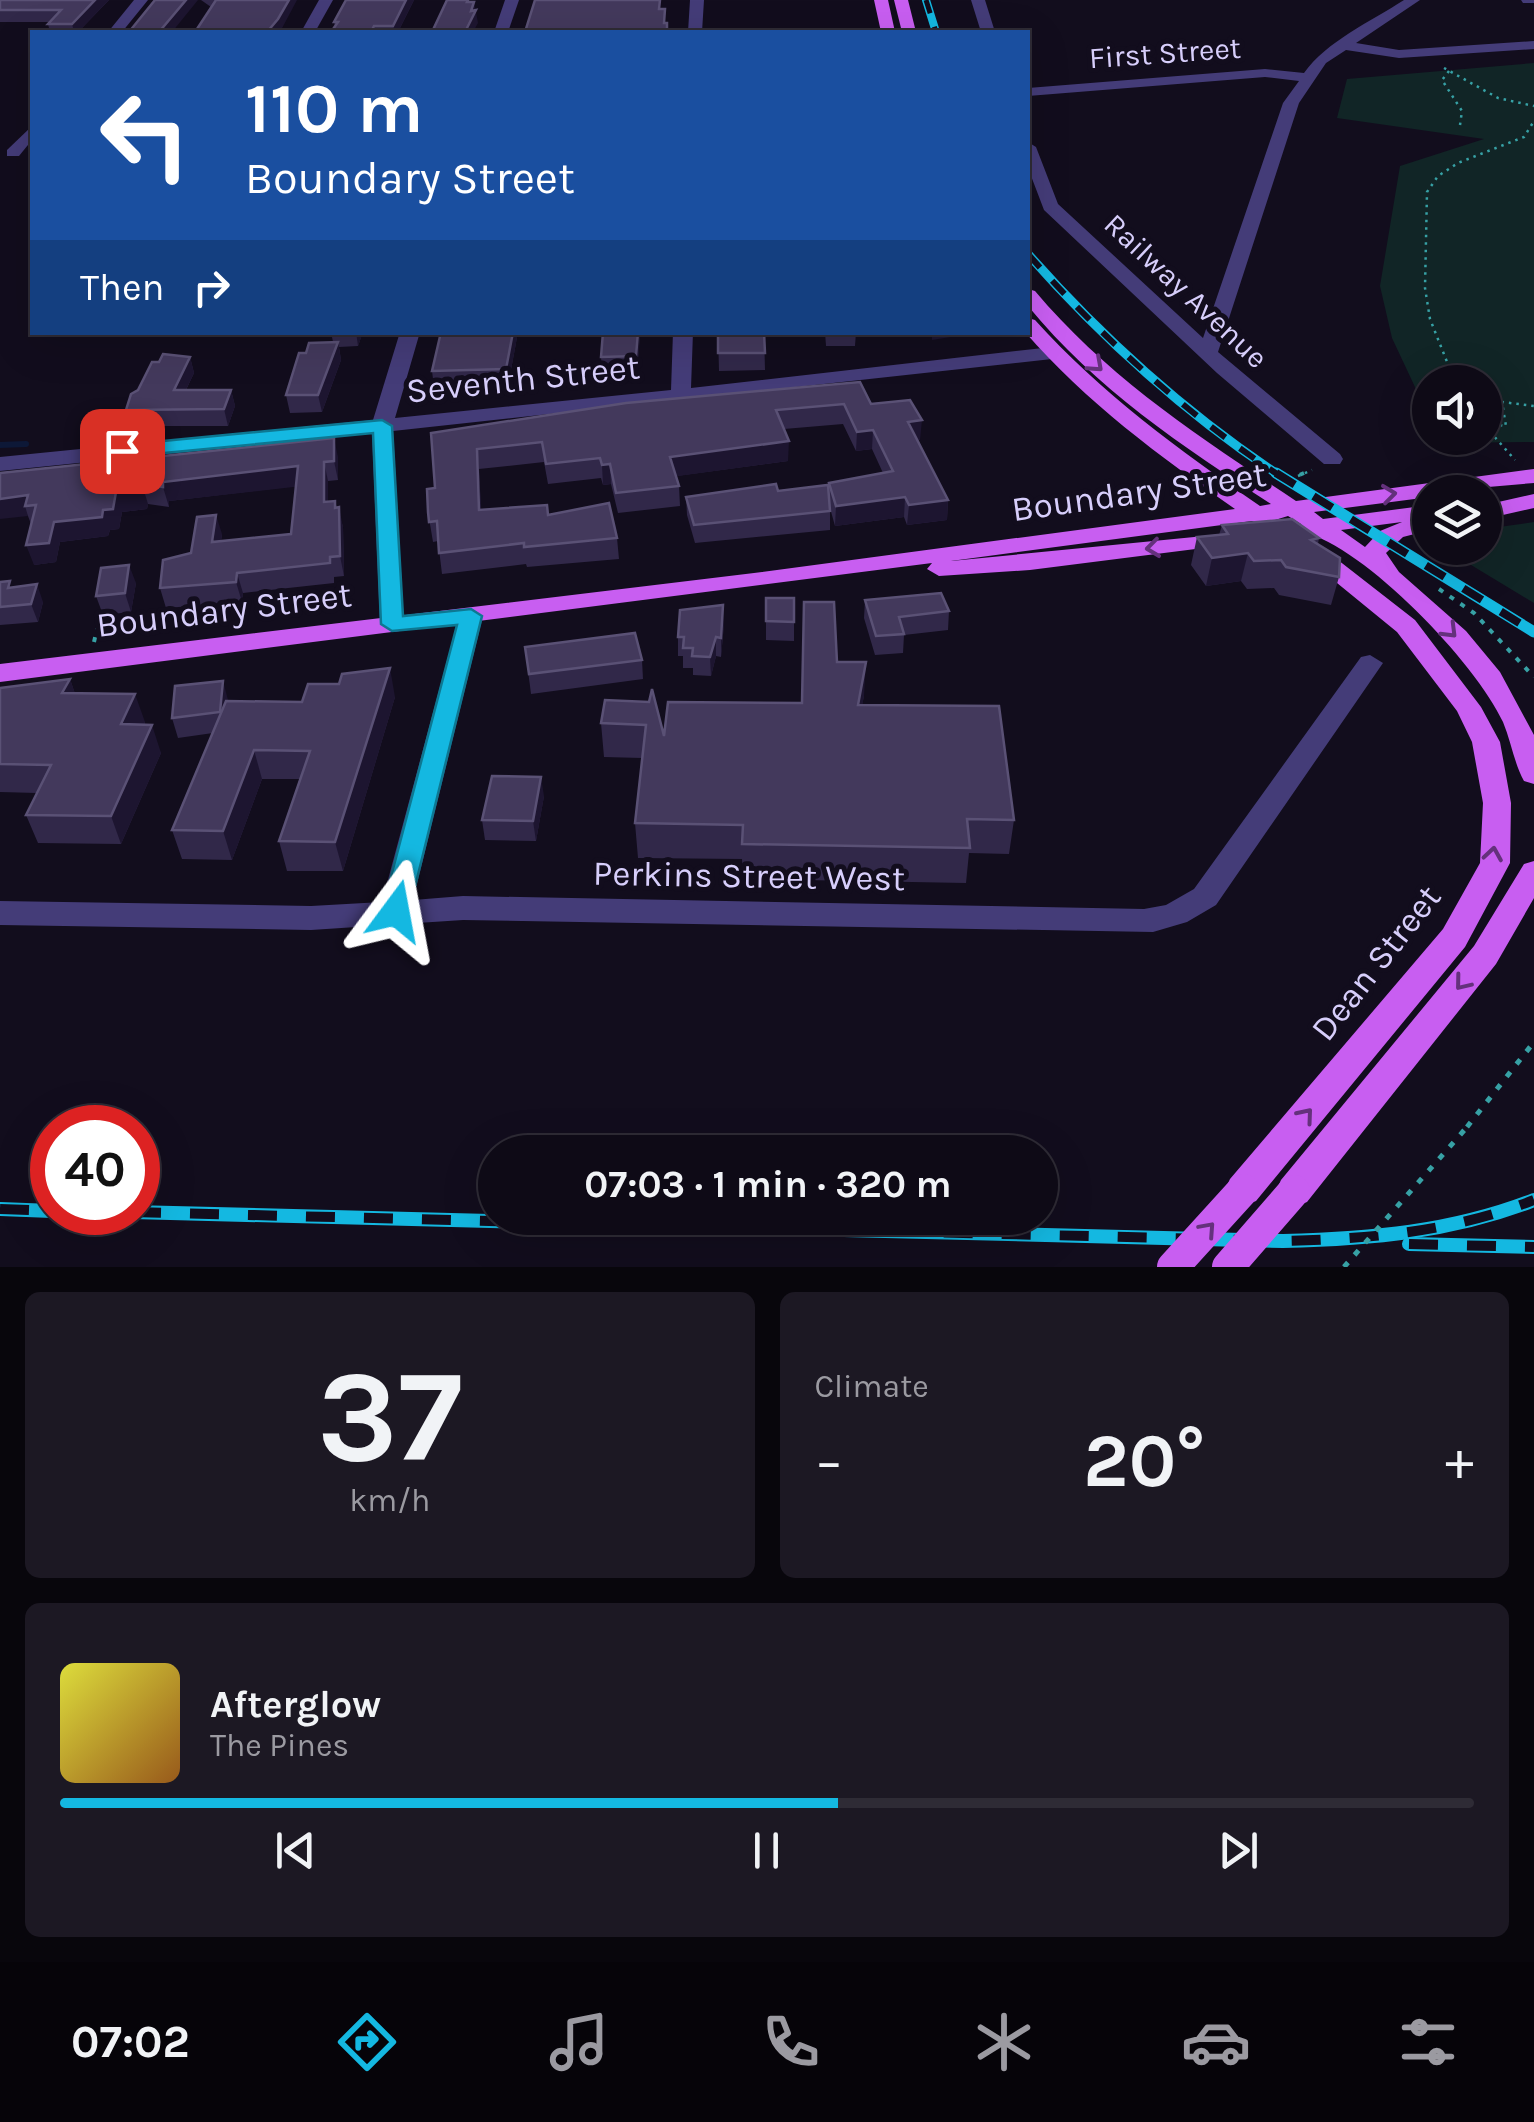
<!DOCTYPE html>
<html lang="en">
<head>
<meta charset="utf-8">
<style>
	:root { --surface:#0e0a16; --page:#1c1823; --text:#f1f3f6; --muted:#9b9aa1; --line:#2e2b35; --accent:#14b8e1 }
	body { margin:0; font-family:Karla,sans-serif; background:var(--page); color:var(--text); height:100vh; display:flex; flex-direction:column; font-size:38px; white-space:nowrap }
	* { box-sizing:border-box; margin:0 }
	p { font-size:32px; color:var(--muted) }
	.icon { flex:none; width:55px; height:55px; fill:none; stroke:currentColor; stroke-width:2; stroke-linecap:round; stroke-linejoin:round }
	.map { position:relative; height:1267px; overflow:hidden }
	.panel { display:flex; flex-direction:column; gap:25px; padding:25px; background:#08060c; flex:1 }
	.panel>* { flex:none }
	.guide { position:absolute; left:30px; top:30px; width:1000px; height:305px; border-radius:0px; box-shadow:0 10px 40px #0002,0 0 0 2px var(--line); background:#1a4fa0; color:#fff; overflow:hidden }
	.buttons { position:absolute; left:1412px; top:365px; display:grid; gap:20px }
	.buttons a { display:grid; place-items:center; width:90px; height:90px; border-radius:50%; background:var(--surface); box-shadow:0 10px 40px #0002,0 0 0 2px var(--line); font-size:50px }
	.speed { position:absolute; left:30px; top:1105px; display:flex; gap:20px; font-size:50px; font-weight:700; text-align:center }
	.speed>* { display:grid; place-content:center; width:130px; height:130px; border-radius:50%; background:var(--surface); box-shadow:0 10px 40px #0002,0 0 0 2px var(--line); line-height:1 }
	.speed .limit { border:15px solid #d22; background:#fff; color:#111 }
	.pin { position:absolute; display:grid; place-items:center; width:85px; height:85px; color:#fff; margin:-42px; border-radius:20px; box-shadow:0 5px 15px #0006 }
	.me { position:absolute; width:110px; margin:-55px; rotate:13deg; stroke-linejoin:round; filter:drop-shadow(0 0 8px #0008) }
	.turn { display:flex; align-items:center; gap:35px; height:210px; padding:0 50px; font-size:45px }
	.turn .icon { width:130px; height:130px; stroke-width:2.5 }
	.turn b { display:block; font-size:70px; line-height:85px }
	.then { display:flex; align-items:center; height:95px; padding:0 50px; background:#0003; gap:20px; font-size:38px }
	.big { font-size:75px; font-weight:700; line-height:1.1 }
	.panel .widget { flex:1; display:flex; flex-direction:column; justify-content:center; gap:15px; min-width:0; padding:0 35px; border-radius:15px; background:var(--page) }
	.panel .dial { align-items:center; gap:0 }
	.dial b { font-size:130px; line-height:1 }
	.song { display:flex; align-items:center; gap:30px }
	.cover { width:120px; height:120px; border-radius:15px; background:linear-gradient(135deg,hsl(60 70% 55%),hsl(30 70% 35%)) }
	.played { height:10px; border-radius:5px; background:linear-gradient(90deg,var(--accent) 55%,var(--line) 55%) }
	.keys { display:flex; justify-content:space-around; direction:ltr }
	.heat { display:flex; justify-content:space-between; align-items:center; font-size:55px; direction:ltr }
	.panel .tiles { flex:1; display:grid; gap:25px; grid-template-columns:1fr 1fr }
	.widget:last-child { grid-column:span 2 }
	.trip { position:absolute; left:478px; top:1135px; width:580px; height:100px; border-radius:50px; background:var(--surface); box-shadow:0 10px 40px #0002,0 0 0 2px var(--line); font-weight:700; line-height:100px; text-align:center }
	.tab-bar { display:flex; height:160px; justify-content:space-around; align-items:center; background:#060409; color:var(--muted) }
	.tab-bar .icon { width:70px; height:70px }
	.tab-bar .active { color:var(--accent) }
	.tab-bar b { font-size:45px; color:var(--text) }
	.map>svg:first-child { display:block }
</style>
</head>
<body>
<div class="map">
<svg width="1534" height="1267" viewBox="0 0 1534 1267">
	<rect width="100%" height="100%" fill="#120d1d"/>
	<g fill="#112526">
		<polygon points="1534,63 1534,442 1445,443 1441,438 1485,438 1485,382 1430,382 1430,419 1392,338 1380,286 1400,166 1484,139 1337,118 1347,79"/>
		<polygon points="1534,522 1534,603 1443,548 1485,548 1485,529"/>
	</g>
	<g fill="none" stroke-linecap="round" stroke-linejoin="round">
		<polyline stroke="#0d1837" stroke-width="6" points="0,445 26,444"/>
		<g stroke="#37a1a5" stroke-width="2.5" stroke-dasharray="2.5 5" stroke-linecap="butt">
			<polyline points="1444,68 1498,98 1534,106"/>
			<polyline points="1449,71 1442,80 1462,111 1460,125"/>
			<polyline points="1455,382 1430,319 1425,288 1427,192 1438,176 1458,163 1524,137 1534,121"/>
			<polyline points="1485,423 1506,426 1502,402 1534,406"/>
			<polyline points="1485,426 1515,460"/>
			<polyline points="1298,476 1312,470"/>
		</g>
		<g stroke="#37a1a5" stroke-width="4" stroke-dasharray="5 8" stroke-linecap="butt">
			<polyline points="1288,480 1304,473"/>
			<polyline points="1439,589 1474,613 1534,677"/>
			<polyline points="94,642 97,629"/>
		</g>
		<polyline stroke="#37a1a5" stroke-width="5" stroke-dasharray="6 10" stroke-linecap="butt" points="1467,1127 1534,1042"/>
		<g fill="#443c78" fill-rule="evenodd">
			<polygon points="134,0 148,0 122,32 108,32"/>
			<polygon points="319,0 333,0 315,32 301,32"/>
			<polygon points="505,0 519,0 508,32 494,32"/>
			<polygon points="690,0 704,0 702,32 688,32"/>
			<polygon points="971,0 985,0 995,32 981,32"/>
			<path d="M1404,0H1420L1356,43L1399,50L1534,41V49L1399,58L1346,50L1326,63L1299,103L1218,352L1340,454L1343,459L1340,464H1324L1217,373L1044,210L1028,168V142L1036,147L1058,204L1203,338L1283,103L1299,81L1265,77L1028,96V88L1265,69L1304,73C1327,41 1370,22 1404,0Z"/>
			<polygon points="1521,0 1534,0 1534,3 1523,3"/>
			<polygon points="32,126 32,140 19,156 7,156 7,150"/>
			<polygon points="400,332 420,332 395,418 671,390 673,332 693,332 691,388 1052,347 1062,353 1052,359 393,431 404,624 392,632 380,624 372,433 0,471 0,457 373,420"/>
			<polygon points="471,608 483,616 413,900 463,896 1144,909 1166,905 1194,889 1361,657 1370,655 1383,663 1216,905 1187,922 1153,932 463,920 311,930 0,925 0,901 311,906 382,902 459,616"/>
		</g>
		<g fill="#c85ef1" fill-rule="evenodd">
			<polygon points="874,0 888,0 895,32 881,32"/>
			<polygon points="894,0 908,0 916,32 902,32"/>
			<path d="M1028,289L1035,291C1108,378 1202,439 1296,501L1534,469V483L1430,492V497L1314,512L1323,519L1430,505V530L1403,537L1386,553L1399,572L1466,631L1500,672L1534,735V784L1524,781C1514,763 1511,741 1503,722C1476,663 1365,547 1303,532L1301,524L1288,516L1262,524L1252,521L951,561L1235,533L1239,538L1235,543L1227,545L1030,570L939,576L927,569L932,563L0,682V664L754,573L1235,509C1159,456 1086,402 1025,332L1028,318L1035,320C1101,393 1179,450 1260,506L1271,504C1183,447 1095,388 1028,306ZM1402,522L1380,531L1365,547L1341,530Z"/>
			<polygon points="1534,494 1534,508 1485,519 1485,505"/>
			<polygon points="1312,544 1320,546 1415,620 1481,707 1500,742 1511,803 1510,863 1465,947 1256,1201 1243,1206 1230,1201 1225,1190 1230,1179 1443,929 1480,863 1483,803 1472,742 1457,711 1397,632 1304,556 1300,551"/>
			<polygon points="1534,861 1534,898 1496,964 1307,1202 1294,1207 1281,1202 1276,1191 1281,1180 1474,946 1524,864"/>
		</g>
		<g stroke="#14b8e1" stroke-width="8">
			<polyline id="rail-far3" points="926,0 936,32"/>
		</g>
		<g stroke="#14b8e1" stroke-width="9">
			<path id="rail-far2" d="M1028,254C1103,339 1185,413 1280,476"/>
		</g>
		<g stroke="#14b8e1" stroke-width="11">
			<polyline id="rail-far1" points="1276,473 1534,632"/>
		</g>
		<g stroke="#14b8e1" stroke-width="14">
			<g id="rail">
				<polyline points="0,1209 52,1211"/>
				<path d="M132,1212L1283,1241C1370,1239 1452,1232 1534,1200"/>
				<polyline points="1409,1244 1534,1247"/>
			</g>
		</g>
		<use href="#rail-far3" stroke="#120d1d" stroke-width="5" stroke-dasharray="14" stroke-linecap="butt"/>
		<use href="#rail-far2" stroke="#120d1d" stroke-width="6" stroke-dasharray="18" stroke-linecap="butt"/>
		<use href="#rail-far1" stroke="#120d1d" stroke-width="8" stroke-dasharray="22" stroke-linecap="butt"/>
		<use href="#rail" stroke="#120d1d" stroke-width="10" stroke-dasharray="29" stroke-linecap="butt"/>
		<polyline stroke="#37a1a5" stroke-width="5" stroke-dasharray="6 10" stroke-linecap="butt" points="1344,1267 1467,1127"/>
		<g stroke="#c85ef1" stroke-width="32">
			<polyline points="1173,1267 1243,1190"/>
			<polyline points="1228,1267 1294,1191"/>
		</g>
	</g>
	<g fill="#312849">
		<polygon points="0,0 109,0 78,32 50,32 48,24 50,22 0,22"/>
		<polygon points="201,0 297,0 211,7"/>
		<polygon points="414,0 398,32 331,32 335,27 334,22"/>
		<polygon points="331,332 363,332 358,346 339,347 341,360 322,412 290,413 286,395 306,353 333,342"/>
		<polygon points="518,332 508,386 434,387 432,371"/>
		<polygon points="603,332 640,332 637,373 602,373 601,357"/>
		<polygon points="718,332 764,332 765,370 719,371"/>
		<polygon points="825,332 856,332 855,346 826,346"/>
		<polygon points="190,357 194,373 186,390 231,390 235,406 228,426 131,426 126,410 138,390 159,362"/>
		<polygon points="626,403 871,404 920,440 917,440 948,500 947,520 907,525 904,517 835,526 830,508 830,530 695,543 687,515 686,497 778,491 829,494 829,483 883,473 872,449 856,451 843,424 784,429 788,461 676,476 679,486 680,506 618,513 611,484 603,485 601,478 548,484 544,462 479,469 481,510 548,515 617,538 619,559 527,567 526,564 442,574 438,541 433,542 428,512 435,488 431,433"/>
		<polygon points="338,457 338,480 328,481 328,502 335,501 343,527 344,576 334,577 334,583 243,593 242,602 166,608 160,588 191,553 222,534 221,541 291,534 296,486 169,501 169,507 148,504 147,509 122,512 119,529 110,530 108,536 60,542 56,562 34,565 31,524 28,516 0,473"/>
		<polygon points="1222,525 1319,538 1318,544 1339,577 1331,605 1279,595 1274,588 1247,589 1241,581 1206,586 1191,565 1197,537 1219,535"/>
		<polygon points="0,582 43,602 38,622 0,625"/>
		<polygon points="136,583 131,612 103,615 96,596"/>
		<polygon points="766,598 794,598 794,641 766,640"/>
		<polygon points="865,600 949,611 948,630 904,635 903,653 875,655 864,618"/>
		<polygon points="724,624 721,657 716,656 711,676 693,675 693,668 683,668 683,656 678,656 678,637"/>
		<polygon points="525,647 642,660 643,679 531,694"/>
		<polygon points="837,662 864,696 862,705 1014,820 1009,854 969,853 966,883 743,879 742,859 638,858 635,823 642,758 604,757 601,723 605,700 664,736 802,703"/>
		<polygon points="70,679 75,694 145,722 144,725 161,753 121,844 38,843 26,815 37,793 0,792 0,688"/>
		<polygon points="395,697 343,871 287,871 279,841 300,779 262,779 232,860 182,859 172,830 213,733 178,738 172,718 228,701 302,702"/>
		<polygon points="544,796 536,841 485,840 482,820"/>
	</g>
	<g fill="#1d1530">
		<polygon points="95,0 109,0 78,32 74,32 72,24"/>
		<polygon points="186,0 198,0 172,32 159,32"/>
		<polygon points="289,0 297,0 280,32 267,32"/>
		<polygon points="406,0 414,0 398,32 395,32 393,26"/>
		<polygon points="474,2 478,23 473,32 465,32"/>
		<polygon points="356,332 363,332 358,346"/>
		<polygon points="513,332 518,332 508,386 506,369"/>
		<polygon points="638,332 640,332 640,337 637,373 636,356"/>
		<polygon points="932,332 957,332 957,336 932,340"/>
		<polygon points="338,342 341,360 322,412 318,395"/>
		<polygon points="190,357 194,373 178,406 174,390"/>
		<polygon points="231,390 235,406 228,426 224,409"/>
		<polygon points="922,420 920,440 906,441 908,422"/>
		<polygon points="873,430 872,449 856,451 857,432"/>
		<polygon points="334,438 338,457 338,480 334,461"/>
		<polygon points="789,441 788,461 671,477 670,457"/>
		<polygon points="477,449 479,469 482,530 479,510"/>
		<polygon points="324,462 328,481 328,522 324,502"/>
		<polygon points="610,464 611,484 603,485 602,465"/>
		<polygon points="298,466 302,486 169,501 169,507 163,487 163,482"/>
		<polygon points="142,484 148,504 147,509 122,512 119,529 110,530 108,536 60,542 56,562 34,565 26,545 54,522 103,510 116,492"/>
		<polygon points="28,495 25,506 28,516 0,519 0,499"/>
		<polygon points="905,497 904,517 835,526 836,506"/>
		<polygon points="948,500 947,520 907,525 909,505"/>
		<polygon points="335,501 339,520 339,507 343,527 344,576 340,556"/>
		<polygon points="216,515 222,534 218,562 212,542"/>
		<polygon points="1248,553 1241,581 1206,586 1212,558"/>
		<polygon points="129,565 136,583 131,612 125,593"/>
		<polygon points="237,573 243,593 242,602 236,582"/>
		<polygon points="37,584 43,602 38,622 31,604"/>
		<polygon points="723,605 724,624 721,657 721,638"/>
		<polygon points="716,637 716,656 711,676 710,657"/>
		<polygon points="866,662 864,696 856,739 858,705"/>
		<polygon points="390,668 395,697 343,871 335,842"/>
		<polygon points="70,679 80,708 62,693"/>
		<polygon points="223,681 228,700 226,731 220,712"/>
		<polygon points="135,694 145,722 131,753 121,724"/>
		<polygon points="152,725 161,753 121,844 111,816"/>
		<polygon points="254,750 262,779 232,860 223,831"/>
		<polygon points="541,777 544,796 536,841 533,821"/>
	</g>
	<g fill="#43395c" stroke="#5a5175" stroke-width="2.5">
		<polygon points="0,0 95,0 72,24 48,24 61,10 0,10"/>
		<polygon points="155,0 186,0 159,32 129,32"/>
		<polygon points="216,0 289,0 278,19 267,32 195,32"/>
		<polygon points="346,0 406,0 393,26 374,26 371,32 331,32 338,22 334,22"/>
		<polygon points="447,0 468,0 467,2 474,2 471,11 476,10 465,32 432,32"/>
		<polygon points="535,0 660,0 659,9 665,9 664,23 667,23 667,32 525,32"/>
		<polygon points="441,332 513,332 506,369 432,371"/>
		<polygon points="603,332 638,332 636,356 601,357"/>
		<polygon points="718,332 764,332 765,353 718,353"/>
		<polygon points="338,342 318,395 286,395 299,353 306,353 309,343"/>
		<polygon points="163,354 190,357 174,390 231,390 224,409 126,410 131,394 138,390 152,362 159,362"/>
		<polygon points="860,382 871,404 910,400 922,420 908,422 948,500 909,505 905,497 836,506 829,483 893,471 873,430 857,432 844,404 776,410 789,441 670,457 679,486 616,493 610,464 602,465 600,458 546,464 542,442 477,449 479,510 547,505 548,515 609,503 617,538 524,547 524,543 439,553 437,521 429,522 428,512 427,489 435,488 431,433 626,403"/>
		<polygon points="334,438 334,461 324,462 324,502 335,501 335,508 339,507 340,556 330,557 330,563 237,573 236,582 160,588 163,560 191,553 197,517 216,515 212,542 291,534 298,466 163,482 163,487 142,484 141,489 116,492 113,509 103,510 102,517 54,522 49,543 26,545 36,505 25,506 28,495 0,499 0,473"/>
		<polygon points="776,484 778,491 828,485 830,511 694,525 686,497"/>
		<polygon points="1292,519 1319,538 1311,540 1340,558 1339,577 1286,567 1281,560 1254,561 1248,553 1212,558 1197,537 1228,534 1222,525"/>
		<polygon points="129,565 125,593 96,596 101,568"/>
		<polygon points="10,581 8,588 37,584 31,604 0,607 0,582"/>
		<polygon points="941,593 949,611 899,617 904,634 876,636 865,600"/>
		<polygon points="766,598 794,598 794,622 766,621"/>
		<polygon points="804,602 834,602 837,662 866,662 858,705 999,706 1014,820 967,819 970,848 742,844 743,825 635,823 646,725 601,723 605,700 649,702 652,689 664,736 668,702 802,703"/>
		<polygon points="723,605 721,638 716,637 710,657 692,656 693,648 683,648 684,637 678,637 680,610"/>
		<polygon points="635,633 642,660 529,674 525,647"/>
		<polygon points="390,668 335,842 279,841 310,751 254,750 223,831 172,830 226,701 302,702 308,684 339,684 342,674"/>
		<polygon points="70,679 62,693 135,694 121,724 152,725 111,816 26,815 51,765 0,764 0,688"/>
		<polygon points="223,681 220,712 172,718 175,686"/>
		<polygon points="492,776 541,777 533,821 482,820"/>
	</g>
	<defs><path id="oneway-chevron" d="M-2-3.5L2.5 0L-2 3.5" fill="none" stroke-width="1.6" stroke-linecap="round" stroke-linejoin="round" transform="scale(2.5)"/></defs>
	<g stroke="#64317c">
		<use href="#oneway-chevron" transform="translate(1096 365) rotate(42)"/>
		<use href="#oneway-chevron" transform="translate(1389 494) rotate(-7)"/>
		<use href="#oneway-chevron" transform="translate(1153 548) rotate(173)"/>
		<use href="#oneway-chevron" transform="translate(1450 631) rotate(45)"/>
		<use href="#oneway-chevron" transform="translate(1493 854) rotate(-81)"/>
		<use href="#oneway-chevron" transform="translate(1462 983) rotate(129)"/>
		<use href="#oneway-chevron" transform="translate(1306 1115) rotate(-50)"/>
		<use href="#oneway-chevron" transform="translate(1208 1229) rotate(-48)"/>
	</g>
	<polygon fill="#14b8e1" stroke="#0d7892" stroke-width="2.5" points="382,420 392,426 403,616 471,609 482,616 409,911 405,919 396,922 386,919 382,911 457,625 392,631 381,624 373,433 122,457 112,451 122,445"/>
	<g text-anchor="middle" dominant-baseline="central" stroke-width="10" stroke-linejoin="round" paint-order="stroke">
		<g font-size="30" fill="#d7cefb" stroke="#120d1d">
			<text transform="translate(1165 53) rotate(-4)">First Street</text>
			<text transform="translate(1186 291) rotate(43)">Railway Avenue</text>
		</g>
		<g font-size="35" fill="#d7cefb" stroke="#120d1d">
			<text transform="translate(523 379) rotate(-6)">Seventh Street</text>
			<text transform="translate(1139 492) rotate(-8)">Boundary Street</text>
			<text transform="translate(224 610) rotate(-7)">Boundary Street</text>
			<text transform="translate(749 876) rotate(1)">Perkins Street West</text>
			<text transform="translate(1376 963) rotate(-52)">Dean Street</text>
		</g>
	</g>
</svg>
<div class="buttons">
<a><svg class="icon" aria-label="sound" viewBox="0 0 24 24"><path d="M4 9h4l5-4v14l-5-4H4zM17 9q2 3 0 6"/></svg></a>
<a><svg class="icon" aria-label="layers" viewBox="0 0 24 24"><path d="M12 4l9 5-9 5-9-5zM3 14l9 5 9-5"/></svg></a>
</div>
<div class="speed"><div class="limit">40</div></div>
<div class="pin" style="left:122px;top:451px;background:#d93025"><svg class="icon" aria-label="arrive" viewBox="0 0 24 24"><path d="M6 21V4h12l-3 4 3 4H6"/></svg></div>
<svg class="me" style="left:396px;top:911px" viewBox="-20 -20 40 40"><path d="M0-17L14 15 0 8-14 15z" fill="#14b8e1" stroke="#fff" stroke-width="4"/></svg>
<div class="trip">07:03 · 1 min · 320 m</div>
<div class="guide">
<div class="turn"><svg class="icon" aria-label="left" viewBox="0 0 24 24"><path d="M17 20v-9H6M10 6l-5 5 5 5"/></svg><div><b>110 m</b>Boundary Street</div></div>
<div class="then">Then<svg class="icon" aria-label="right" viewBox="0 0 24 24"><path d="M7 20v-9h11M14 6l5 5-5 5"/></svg></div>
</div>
</div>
<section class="panel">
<div class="tiles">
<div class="widget dial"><b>37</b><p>km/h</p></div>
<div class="widget"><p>Climate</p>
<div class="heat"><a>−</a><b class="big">20°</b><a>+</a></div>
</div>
<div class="widget">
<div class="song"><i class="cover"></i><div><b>Afterglow</b><p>The Pines</p></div></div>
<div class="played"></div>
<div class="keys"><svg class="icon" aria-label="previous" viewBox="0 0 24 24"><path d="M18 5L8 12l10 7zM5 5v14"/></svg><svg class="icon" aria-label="pause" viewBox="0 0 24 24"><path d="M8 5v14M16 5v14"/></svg><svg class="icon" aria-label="next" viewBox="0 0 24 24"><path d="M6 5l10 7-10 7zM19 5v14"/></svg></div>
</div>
</div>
</section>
<nav class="tab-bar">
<b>07:02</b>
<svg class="icon active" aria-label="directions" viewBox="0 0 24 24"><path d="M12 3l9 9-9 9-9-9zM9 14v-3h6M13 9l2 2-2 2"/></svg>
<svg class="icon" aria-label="music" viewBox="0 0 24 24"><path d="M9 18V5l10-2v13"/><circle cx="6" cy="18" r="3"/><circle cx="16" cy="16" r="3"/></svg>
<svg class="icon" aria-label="phone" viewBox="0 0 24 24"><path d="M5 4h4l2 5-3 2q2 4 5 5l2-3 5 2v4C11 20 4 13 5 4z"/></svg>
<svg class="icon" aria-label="climate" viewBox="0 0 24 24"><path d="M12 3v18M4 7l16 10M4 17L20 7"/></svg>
<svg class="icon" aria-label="car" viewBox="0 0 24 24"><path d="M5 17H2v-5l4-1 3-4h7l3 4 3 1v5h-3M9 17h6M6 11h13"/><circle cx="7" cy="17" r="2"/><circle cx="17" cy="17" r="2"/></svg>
<svg class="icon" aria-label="filters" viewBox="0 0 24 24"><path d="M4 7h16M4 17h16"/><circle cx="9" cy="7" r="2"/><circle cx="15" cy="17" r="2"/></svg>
</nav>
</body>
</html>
